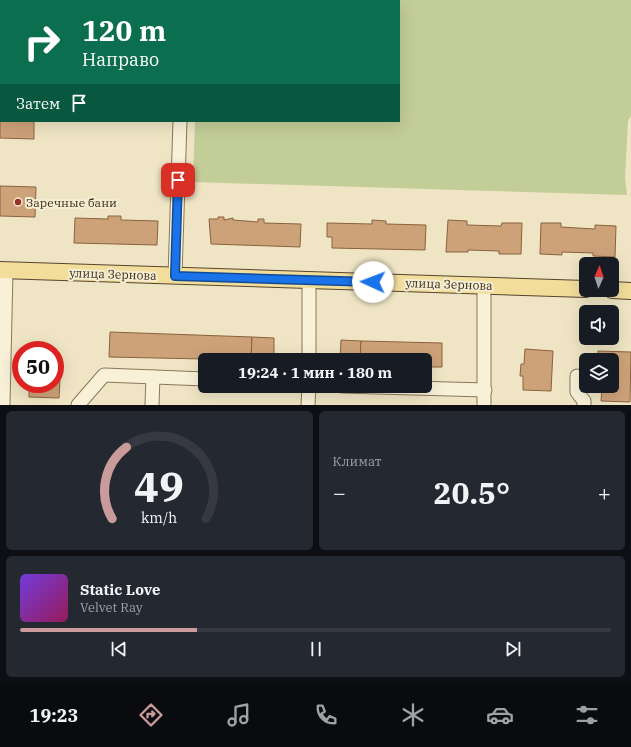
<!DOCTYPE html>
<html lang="ru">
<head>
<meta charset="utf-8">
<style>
	:root { --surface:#171b24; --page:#242831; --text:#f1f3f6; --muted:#9ea1a6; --line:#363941; --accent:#c99b9a }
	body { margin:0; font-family:"IBM Plex Serif",serif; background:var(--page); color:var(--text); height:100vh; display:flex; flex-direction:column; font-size:15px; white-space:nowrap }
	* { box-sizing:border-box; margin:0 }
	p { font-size:13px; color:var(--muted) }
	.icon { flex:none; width:22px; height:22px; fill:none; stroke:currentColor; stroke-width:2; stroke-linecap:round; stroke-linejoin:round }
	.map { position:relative; height:405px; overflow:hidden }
	.sheet { display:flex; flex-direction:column; gap:6px; padding:6px; background:#0d0f14; flex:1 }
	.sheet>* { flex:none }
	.top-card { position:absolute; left:0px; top:0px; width:400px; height:122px; box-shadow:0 4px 16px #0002; background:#0b6e4f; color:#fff; overflow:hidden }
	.needle { width:26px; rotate:3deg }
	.tools { position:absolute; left:579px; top:257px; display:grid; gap:8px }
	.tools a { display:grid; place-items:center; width:40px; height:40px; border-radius:6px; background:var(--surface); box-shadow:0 4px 16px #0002; font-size:20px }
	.speed { position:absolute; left:12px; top:341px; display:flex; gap:8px; font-size:20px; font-weight:700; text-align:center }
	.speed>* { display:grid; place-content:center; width:52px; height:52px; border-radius:50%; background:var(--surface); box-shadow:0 4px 16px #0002; line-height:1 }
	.speed .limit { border:6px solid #d22; background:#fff; color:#111 }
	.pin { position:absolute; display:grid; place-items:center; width:34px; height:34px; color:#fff; margin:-17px; border-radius:8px; box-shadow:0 2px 6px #0006 }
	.me { position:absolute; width:44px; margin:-22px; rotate:272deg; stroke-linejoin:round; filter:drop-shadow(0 0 3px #0008) }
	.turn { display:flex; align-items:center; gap:14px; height:84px; padding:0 16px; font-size:18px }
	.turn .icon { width:52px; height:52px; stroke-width:2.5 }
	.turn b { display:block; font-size:28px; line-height:34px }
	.then { display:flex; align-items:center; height:38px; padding:0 16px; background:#0003; gap:8px; font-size:15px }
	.big { font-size:30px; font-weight:800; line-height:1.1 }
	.sheet .widget { flex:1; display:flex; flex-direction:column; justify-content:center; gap:6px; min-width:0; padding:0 14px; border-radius:6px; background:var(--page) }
	.sheet .dial { align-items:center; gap:0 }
	.dial svg { height:104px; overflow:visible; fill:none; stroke:var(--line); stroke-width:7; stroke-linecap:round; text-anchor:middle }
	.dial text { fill:var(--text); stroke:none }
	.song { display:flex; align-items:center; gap:12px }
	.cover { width:48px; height:48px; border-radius:6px; background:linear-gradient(135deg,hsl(260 70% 55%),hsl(330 70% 35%)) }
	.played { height:4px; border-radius:2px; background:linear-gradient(90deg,var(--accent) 30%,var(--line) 30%) }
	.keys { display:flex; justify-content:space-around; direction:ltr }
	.heat { display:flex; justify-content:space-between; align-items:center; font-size:22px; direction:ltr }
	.sheet .tiles { flex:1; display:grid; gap:6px; grid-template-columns:1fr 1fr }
	.widget:last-child { grid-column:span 2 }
	.trip { position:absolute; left:198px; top:353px; width:234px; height:40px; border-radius:6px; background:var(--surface); box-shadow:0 4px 16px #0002; font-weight:800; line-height:40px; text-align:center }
	.tab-bar { display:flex; height:64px; justify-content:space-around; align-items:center; background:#090b0e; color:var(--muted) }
	.tab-bar .icon { width:28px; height:28px }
	.tab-bar .current { color:var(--accent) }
	.tab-bar b { font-size:18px; color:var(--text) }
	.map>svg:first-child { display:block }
</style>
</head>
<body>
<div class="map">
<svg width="631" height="405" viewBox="0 0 631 405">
	<rect width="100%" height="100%" fill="#efe5c4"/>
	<polygon fill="#c3cd97" points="318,0 631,0 631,115 628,121 625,177 627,195 193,182 195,121 399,121 399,1"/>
	<g fill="#cda279" stroke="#89623f">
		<polygon points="80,0 129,0 80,1"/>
		<polygon points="171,0 207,0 171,1"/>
		<polygon points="0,78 1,121 34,121 34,139 0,138"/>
		<polygon points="0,186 36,187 35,217 0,216"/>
		<polygon points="108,216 121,216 121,220 158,221 157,245 74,243 75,218 108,219"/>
		<polygon points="218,217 224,217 224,220 233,218 233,220 258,222 258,219 264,219 264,223 301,224 300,247 211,244 209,219 218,219"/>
		<polygon points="372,220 386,221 386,224 426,225 425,250 332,248 332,237 327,237 327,223 372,224"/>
		<polygon points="448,220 467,221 467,225 501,226 502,223 522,223 521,254 499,254 499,251 468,250 468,252 446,252"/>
		<polygon points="541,223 561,223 561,227 595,229 595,225 616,226 615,257 593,256 593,253 562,252 562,255 540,254"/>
		<polygon points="110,332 252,337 251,360 109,357"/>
		<polygon points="252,337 274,338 274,360 251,360"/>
		<polygon points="341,340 361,341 360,360 340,360"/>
		<polygon points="361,341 442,343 442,367 425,367 425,360 360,360"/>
		<polygon points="525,349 553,351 551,391 523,390 523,376 520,376 521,364 524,364"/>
		<polygon points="598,351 631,352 630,402 601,401 602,386 612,386 612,360 598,360"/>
		<polygon points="55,359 61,359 59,398 29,397 29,384 55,384"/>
	</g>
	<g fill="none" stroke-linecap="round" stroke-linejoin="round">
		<g stroke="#89775a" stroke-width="15">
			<g id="minor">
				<polyline points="31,0 32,1"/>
				<polyline points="60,1 60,0"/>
				<polyline points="303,1 303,0"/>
				<polyline points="175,276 180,121"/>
				<polyline points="309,360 309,280"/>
				<polyline points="577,376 577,392 584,401 584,405"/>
				<polyline points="342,386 485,390"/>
				<polyline points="3,405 6,270"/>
				<polyline points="78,405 104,375 205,379"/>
				<polyline points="152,405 153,377"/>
				<polyline points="308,405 309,386"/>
				<polyline points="484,405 484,285"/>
			</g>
		</g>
		<g stroke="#57442e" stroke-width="18">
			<g id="major">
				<polyline points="0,270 586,289"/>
				<polyline points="612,290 631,291"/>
			</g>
		</g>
		<use href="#minor" stroke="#f9f1d7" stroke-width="13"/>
		<use href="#major" stroke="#f2dd9b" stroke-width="16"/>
	</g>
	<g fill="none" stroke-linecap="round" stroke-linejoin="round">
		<g stroke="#114b97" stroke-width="10">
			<polyline id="route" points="178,180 175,276 373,282"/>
		</g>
		<use href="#route" stroke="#1a73e8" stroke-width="7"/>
	</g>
	<circle fill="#993029" stroke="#f6eed3" stroke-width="1.5" cx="18" cy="202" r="4"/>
	<g text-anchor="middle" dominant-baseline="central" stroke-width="4" stroke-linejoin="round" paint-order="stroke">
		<g font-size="12" fill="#392d1e" stroke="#f6eed3" text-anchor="start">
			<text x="26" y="202">Заречные бани</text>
		</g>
		<g font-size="12" fill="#392d1e" stroke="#f6eed3">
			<text transform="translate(113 274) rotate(2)">улица Зернова</text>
			<text transform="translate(449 284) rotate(2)">улица Зернова</text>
		</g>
	</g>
</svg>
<div class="tools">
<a><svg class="needle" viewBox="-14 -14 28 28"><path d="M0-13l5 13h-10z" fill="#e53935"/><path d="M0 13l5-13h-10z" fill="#9ea1a6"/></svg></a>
<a><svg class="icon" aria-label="sound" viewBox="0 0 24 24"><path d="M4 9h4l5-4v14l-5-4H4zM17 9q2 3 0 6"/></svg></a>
<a><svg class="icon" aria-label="layers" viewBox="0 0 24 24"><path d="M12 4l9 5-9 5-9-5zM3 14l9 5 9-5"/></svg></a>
</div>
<div class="speed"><div class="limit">50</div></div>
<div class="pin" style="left:178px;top:180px;background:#d93025"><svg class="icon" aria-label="arrive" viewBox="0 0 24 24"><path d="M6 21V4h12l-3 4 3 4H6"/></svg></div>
<svg class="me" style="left:373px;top:282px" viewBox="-20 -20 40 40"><circle r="19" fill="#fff"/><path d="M0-13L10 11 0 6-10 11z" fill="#1a73e8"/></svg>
<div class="trip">19:24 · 1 мин · 180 m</div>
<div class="top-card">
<div class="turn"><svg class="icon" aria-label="right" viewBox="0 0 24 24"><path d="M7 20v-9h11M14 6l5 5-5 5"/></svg><div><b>120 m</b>Направо</div></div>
<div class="then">Затем<svg class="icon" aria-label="arrive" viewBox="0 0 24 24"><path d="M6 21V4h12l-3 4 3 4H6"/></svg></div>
</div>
</div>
<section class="sheet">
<div class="tiles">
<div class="widget dial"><svg viewBox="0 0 100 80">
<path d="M14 69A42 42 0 1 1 86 69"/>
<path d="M14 69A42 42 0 0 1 25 14" stroke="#c99b9a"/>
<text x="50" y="56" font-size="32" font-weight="700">49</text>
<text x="50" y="72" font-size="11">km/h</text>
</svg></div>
<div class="widget"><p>Климат</p>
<div class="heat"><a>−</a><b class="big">20.5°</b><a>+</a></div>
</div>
<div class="widget">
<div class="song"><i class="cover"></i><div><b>Static Love</b><p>Velvet Ray</p></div></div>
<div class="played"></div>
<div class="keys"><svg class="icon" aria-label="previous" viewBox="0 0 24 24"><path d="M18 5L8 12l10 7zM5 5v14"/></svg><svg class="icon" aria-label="pause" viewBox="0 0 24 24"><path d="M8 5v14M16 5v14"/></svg><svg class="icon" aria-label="next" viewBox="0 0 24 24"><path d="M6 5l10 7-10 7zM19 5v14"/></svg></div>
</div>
</div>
</section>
<nav class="tab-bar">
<b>19:23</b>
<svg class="icon current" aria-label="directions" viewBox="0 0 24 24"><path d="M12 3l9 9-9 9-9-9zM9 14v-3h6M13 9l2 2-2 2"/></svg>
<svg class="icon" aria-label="music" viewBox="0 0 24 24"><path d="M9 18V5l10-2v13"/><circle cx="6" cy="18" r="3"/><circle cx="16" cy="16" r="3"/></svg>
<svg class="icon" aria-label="phone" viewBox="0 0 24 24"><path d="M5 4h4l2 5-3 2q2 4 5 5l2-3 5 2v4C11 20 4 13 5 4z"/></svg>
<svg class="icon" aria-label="climate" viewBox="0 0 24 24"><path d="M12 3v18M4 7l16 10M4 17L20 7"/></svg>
<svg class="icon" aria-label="car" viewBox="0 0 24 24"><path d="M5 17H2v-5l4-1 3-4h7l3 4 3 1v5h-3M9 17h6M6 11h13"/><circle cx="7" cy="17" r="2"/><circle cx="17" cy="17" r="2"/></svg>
<svg class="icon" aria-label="filters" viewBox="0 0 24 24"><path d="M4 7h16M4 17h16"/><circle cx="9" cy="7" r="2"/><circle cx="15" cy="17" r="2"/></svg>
</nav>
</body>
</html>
